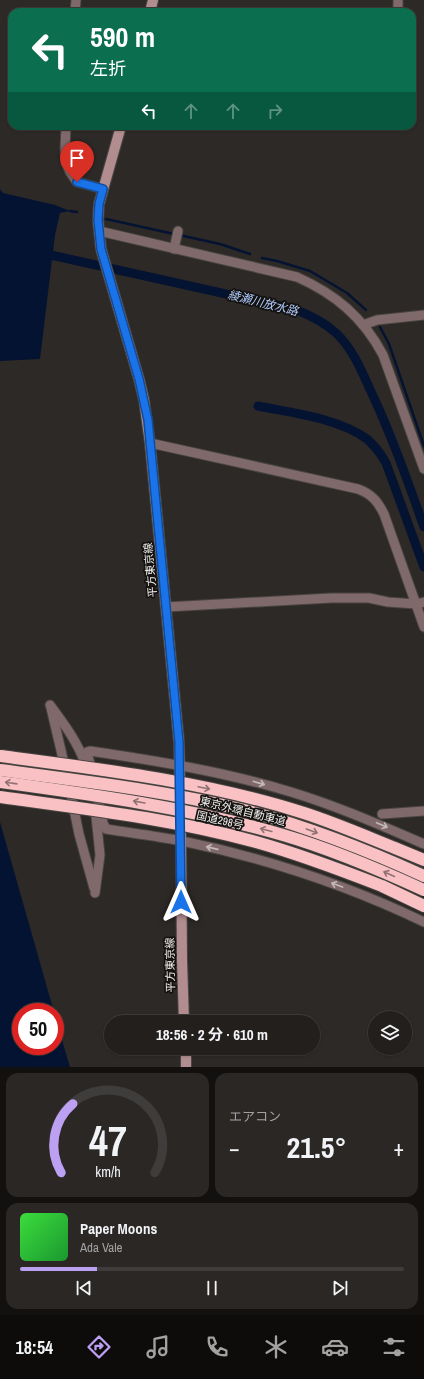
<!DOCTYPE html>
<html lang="ja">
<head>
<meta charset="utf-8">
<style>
	:root { --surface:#221f1c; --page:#2a2725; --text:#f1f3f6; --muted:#a2a2a3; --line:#3f3d3b; --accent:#bca0f2 }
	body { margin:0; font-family:"Archivo Narrow","Noto Sans JP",sans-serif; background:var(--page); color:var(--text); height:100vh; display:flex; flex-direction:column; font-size:15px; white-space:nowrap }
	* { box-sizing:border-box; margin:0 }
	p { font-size:13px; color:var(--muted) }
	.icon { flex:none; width:22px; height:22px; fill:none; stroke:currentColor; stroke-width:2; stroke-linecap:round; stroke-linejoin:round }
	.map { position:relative; height:1067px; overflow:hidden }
	.panel { display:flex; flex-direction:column; gap:6px; padding:6px; background:#13110f; flex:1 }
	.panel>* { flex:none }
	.guide { position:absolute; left:8px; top:8px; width:408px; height:122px; border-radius:12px; box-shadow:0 1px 3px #0004,0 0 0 1px var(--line); background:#0b6e4f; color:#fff; overflow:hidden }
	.controls { position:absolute; left:368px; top:1011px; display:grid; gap:8px }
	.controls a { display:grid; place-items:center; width:44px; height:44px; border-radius:50%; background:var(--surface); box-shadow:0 1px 3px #0004,0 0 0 1px var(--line); font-size:20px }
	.speed { position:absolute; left:12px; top:1003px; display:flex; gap:8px; font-size:20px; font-weight:700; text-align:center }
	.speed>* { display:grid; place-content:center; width:52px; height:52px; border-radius:50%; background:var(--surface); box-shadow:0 1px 3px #0004,0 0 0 1px var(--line); line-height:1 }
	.speed .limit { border:6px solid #d22; background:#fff; color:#111 }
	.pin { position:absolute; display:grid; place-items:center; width:34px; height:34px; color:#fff; margin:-41px -17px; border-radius:50% 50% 50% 0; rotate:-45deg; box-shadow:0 0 4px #0007 }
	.pin .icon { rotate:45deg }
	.me { position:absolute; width:44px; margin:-22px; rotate:0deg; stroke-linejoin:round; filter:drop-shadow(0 0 3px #0008) }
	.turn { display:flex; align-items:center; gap:14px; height:84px; padding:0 16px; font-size:18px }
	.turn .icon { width:52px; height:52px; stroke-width:2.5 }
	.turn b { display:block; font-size:28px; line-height:34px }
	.lanes { display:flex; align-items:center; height:38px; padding:0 16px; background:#0003; justify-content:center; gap:20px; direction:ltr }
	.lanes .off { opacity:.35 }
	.big { font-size:30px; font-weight:700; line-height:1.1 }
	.panel .widget { flex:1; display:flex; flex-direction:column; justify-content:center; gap:6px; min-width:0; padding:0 14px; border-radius:12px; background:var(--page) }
	.panel .dial { align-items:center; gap:0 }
	.dial svg { height:104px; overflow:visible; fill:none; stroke:var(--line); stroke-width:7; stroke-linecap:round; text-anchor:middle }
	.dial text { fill:var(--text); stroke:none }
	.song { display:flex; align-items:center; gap:12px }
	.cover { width:48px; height:48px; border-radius:6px; background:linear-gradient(135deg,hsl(120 70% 55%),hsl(130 70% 35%)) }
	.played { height:4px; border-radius:2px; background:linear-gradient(90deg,var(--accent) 20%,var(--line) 20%) }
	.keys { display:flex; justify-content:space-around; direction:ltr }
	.heat { display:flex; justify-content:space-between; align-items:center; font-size:22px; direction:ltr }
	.panel .tiles { flex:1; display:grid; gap:6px; grid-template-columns:1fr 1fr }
	.widget:last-child { grid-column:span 2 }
	.trip { position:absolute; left:104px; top:1015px; width:216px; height:40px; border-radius:20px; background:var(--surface); box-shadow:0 1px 3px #0004,0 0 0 1px var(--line); font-weight:700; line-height:40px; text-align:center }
	.menu { display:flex; height:64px; justify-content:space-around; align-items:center; background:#0e0c0b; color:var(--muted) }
	.menu .icon { width:28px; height:28px }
	.menu .on { color:var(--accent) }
	.menu b { font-size:18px; color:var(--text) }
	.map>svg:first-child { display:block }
</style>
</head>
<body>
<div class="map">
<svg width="424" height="1067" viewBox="0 0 424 1067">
	<rect width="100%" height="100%" fill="#2d2926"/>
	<g fill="#051332">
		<polygon points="0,189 3,193 55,205 70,211 60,213 55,235 40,359 0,361"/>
		<polygon points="0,822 54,1012 21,1012 21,1046 55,1046 55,1017 70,1067 0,1067"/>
	</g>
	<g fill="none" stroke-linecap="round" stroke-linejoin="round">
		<g stroke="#051332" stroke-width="2.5">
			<polyline points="70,211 77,212"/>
			<polyline points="106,219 174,234"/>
			<polyline points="179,235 220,244 250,254"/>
			<polyline points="262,258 277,261 310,271 347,293 366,310"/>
			<polyline points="380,327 389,344 424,446"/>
		</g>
		<g stroke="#051332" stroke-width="9">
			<path d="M42,253L294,309C310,315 324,322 336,333C351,347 360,367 368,385C390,431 407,479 424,527"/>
			<path d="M258,406C292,413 338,418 367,439C375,446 381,454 386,463L424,567"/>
		</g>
		<g stroke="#484542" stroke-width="11">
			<g id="street">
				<polyline points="398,0 398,12"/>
				<polyline points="75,12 76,0"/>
				<polyline points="66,126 65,149 66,163 70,172 77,182 103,189"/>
				<path d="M99,231L297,277C335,294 363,317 383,355L424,469"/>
				<polyline points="174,249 178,231"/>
				<polyline points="363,325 377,320 424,315"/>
				<path d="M150,443L358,489C372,494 378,502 384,514L424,627"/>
				<polyline points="166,607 331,598 369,598 388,602 416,604 424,602"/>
				<path d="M50,705C64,724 77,741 85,763"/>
				<polyline points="51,708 68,780 79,834 94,888"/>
				<polyline points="95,807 100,855 95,893"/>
				<polyline points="382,814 424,811"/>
				<path d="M424,844C380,825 337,806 291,792C225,772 158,761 90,751L87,752L97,791L103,823L106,829C131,833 157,836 182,841C265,858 347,885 424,922"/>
			</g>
		</g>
		<g stroke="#484542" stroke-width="12">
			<g id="secondary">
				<polyline points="150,12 153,0"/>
				<polyline points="121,126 99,204 98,220 101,249 139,379 144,400 150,443 179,742 181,841 182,960 184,1022"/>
				<polyline points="186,1048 186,1067"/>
			</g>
		</g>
		<g stroke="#484542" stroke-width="14">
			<g id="highway">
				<polyline points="395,848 424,860"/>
				<polyline points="382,886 424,906"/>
			</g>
		</g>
		<use href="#street" stroke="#80696a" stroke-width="9"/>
		<use href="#secondary" stroke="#b18d8f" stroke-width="10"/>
		<use href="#highway" stroke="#f9c1c4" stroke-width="12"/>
		<g stroke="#484542" stroke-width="14" stroke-linecap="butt">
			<g id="highway-bridge">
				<path d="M0,756C100,769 208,782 304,813C335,823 365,836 395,848"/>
				<path d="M0,770C83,781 167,791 248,811C309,827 367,850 424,876"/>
				<path d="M0,782C95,795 190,808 283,835C331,849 378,869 424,890"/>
				<path d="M0,797C86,809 173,819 256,842C299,854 341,870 382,886"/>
			</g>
		</g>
		<use href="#highway-bridge" stroke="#f9c1c4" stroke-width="12"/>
	</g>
	<defs><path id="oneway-shaft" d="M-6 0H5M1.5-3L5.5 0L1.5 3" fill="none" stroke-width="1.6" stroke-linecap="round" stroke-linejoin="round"/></defs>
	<g stroke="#927273">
		<use href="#oneway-shaft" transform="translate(11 783) rotate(-172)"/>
		<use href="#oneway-shaft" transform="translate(204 788) rotate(12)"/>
		<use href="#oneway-shaft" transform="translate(139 802) rotate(-170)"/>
		<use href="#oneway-shaft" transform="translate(266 830) rotate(-165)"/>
		<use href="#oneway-shaft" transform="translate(312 831) rotate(20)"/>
		<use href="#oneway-shaft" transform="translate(389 874) rotate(-156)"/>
	</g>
	<g stroke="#c3b9b7">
		<use href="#oneway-shaft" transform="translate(259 783) rotate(16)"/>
		<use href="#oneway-shaft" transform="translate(382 825) rotate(23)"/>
		<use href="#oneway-shaft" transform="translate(212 848) rotate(-167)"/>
		<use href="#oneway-shaft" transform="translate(337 885) rotate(-160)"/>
	</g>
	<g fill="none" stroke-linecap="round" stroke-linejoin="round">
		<g stroke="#114b97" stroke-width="10">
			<polyline id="route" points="77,182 103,189 99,204 98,220 101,249 139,379 148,420 179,742 181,902"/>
		</g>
		<use href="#route" stroke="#1a73e8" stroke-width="7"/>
	</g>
	<g text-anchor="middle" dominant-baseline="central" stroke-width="3.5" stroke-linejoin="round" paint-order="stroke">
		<g font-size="11" fill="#f0eeeb" stroke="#141211">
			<text transform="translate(150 570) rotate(-95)">平方東京線</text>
			<text transform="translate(243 811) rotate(14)">東京外環自動車道</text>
			<text transform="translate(220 820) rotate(13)">国道298号</text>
			<text transform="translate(170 965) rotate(-91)">平方東京線</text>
		</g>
		<g font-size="12" font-style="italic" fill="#aec9fa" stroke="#141211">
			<text transform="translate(263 303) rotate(14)">綾瀬川放水路</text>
		</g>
	</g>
</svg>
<div class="controls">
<a><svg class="icon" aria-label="layers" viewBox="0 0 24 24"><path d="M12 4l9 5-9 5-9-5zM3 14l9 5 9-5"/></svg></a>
</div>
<div class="speed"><div class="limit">50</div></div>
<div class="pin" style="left:77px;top:182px;background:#d93025"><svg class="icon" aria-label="arrive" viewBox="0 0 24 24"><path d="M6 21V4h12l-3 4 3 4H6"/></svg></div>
<svg class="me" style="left:181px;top:902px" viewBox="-20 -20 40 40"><path d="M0-17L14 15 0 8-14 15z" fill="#1a73e8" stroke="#fff" stroke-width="4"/></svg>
<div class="trip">18:56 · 2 分 · 610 m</div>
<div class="guide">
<div class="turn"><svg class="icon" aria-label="left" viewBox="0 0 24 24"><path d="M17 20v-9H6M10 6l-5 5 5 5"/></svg><div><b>590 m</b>左折</div></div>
<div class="lanes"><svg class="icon" aria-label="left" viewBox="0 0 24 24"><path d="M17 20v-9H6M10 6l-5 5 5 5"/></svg><svg class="icon off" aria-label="ahead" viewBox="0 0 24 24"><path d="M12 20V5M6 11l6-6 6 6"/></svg><svg class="icon off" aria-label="ahead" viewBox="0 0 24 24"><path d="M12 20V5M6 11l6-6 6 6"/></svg><svg class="icon off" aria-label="right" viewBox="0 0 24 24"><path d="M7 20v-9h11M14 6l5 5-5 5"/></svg></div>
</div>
</div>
<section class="panel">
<div class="tiles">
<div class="widget dial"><svg viewBox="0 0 100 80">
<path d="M14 69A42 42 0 1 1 86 69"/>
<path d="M14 69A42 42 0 0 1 23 16" stroke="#bca0f2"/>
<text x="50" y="56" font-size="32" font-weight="700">47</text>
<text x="50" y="72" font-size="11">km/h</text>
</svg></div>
<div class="widget"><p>エアコン</p>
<div class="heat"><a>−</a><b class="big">21.5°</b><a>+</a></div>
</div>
<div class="widget">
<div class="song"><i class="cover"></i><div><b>Paper Moons</b><p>Ada Vale</p></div></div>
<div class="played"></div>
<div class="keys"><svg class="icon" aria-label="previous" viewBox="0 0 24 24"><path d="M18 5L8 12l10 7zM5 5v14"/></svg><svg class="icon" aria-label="pause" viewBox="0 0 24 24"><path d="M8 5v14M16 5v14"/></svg><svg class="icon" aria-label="next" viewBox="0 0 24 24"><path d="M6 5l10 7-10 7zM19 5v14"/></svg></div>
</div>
</div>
</section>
<nav class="menu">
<b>18:54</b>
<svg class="icon on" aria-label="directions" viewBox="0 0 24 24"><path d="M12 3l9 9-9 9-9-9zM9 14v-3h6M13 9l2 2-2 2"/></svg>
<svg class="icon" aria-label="music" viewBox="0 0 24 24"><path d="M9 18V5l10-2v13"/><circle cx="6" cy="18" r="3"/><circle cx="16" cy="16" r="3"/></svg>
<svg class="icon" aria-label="phone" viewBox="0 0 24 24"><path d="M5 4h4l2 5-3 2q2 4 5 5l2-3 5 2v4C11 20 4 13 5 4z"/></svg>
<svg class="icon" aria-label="climate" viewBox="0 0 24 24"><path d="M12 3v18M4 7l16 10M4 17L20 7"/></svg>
<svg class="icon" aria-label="car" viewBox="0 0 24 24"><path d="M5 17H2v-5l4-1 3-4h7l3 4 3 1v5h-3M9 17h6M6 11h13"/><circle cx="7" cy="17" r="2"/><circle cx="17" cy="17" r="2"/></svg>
<svg class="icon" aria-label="filters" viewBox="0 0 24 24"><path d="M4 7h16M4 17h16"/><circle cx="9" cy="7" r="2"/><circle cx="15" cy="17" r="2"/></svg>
</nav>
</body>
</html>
